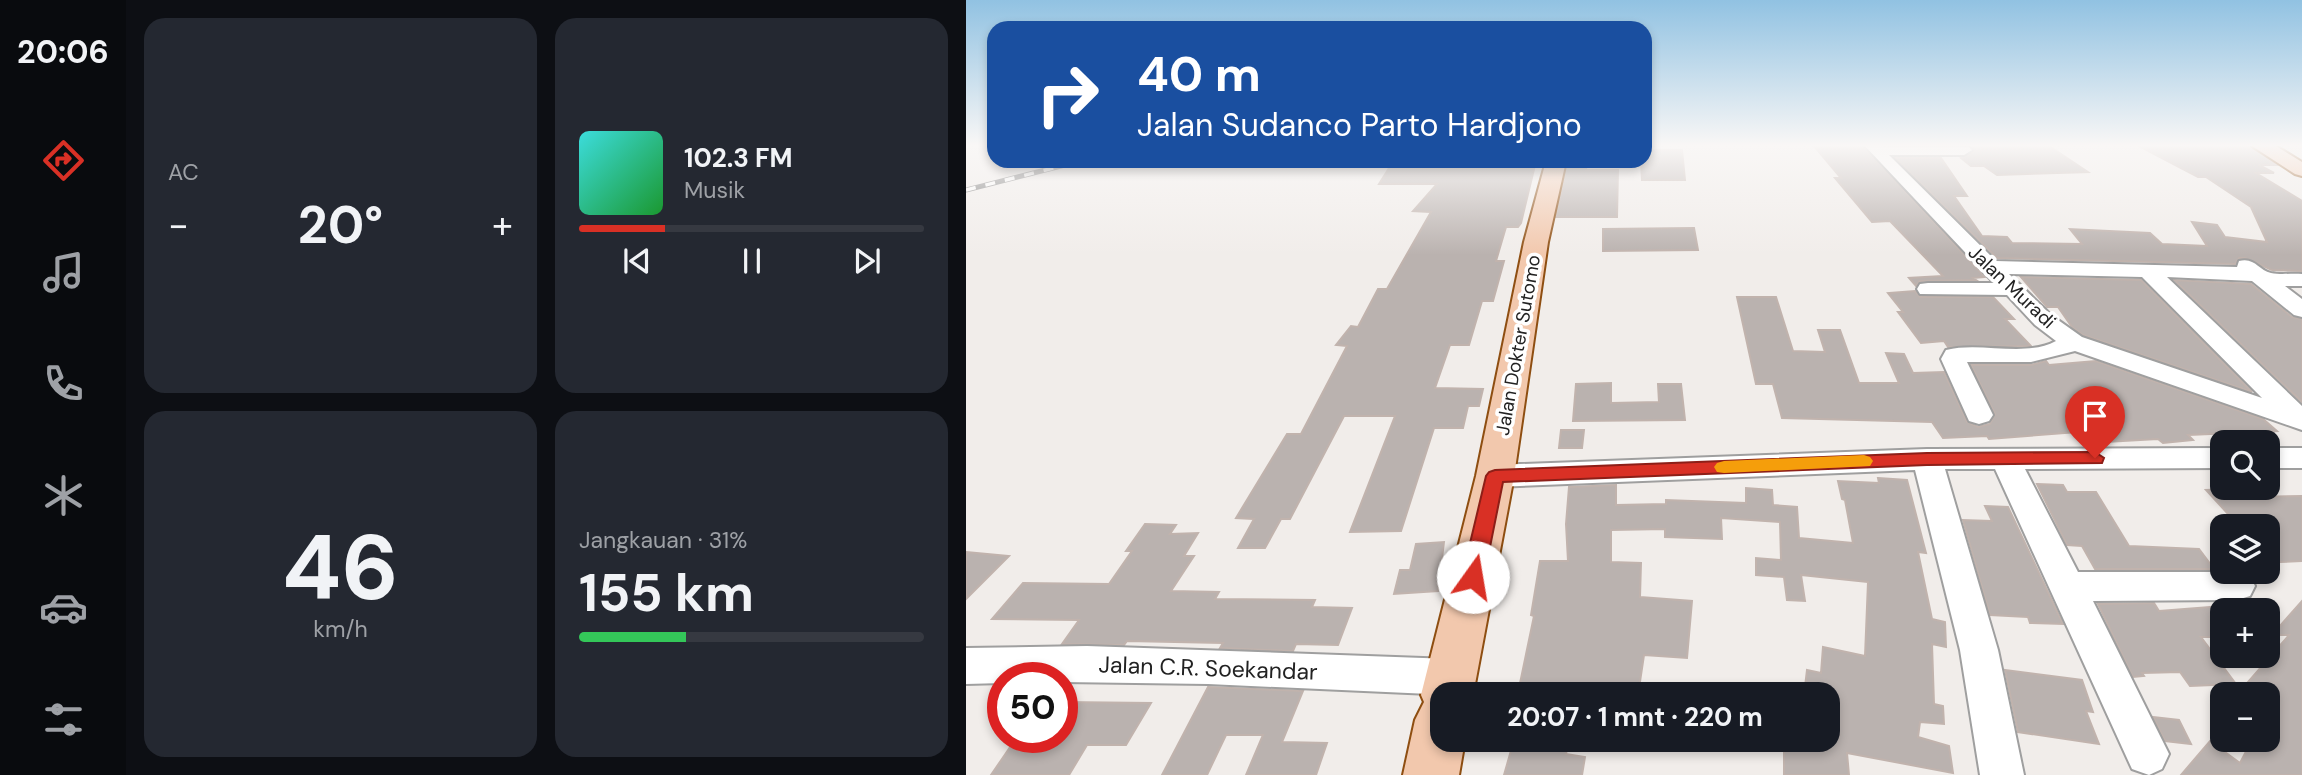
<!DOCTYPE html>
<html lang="id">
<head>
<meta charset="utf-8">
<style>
	:root { --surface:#171b24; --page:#242831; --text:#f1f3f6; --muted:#9ea1a6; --line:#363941; --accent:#d93025 }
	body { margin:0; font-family:"DM Sans",sans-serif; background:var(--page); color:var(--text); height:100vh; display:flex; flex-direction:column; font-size:26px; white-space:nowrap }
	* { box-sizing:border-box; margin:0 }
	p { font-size:23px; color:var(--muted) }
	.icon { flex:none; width:38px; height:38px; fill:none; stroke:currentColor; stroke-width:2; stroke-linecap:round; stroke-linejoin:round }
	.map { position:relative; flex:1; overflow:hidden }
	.drawer { display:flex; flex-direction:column; gap:18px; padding:18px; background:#0d0f14; width:840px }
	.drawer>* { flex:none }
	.guide { position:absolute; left:21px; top:21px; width:665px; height:147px; border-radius:21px; box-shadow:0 4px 10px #0003; background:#1a4fa0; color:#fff; overflow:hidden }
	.buttons { position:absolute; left:1244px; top:430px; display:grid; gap:14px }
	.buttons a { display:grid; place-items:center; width:70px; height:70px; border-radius:14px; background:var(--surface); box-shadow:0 4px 10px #0003; font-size:35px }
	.speed { position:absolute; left:21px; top:662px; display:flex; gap:14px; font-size:35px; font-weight:700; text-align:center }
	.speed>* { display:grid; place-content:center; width:91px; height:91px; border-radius:50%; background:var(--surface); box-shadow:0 4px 10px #0003; line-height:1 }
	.speed .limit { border:10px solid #d22; background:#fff; color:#111 }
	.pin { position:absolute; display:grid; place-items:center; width:60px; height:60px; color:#fff; margin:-72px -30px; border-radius:50% 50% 50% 0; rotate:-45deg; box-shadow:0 0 7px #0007 }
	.pin .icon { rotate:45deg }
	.me { position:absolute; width:77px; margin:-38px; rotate:13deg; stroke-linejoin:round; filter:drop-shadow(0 0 5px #0008) }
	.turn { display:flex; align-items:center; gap:24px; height:147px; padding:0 35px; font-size:32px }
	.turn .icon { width:91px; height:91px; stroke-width:2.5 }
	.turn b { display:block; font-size:49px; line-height:60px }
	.big { font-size:52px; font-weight:700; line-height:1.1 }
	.drawer .tile { flex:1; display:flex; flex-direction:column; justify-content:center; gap:10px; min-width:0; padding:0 24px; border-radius:21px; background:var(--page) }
	.drawer .dial { align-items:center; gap:0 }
	.dial b { font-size:91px; line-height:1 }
	.song { display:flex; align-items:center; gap:21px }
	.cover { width:84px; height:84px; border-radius:10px; background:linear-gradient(135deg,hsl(180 70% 55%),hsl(130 70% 35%)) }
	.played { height:7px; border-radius:4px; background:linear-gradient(90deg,var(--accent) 25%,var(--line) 25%) }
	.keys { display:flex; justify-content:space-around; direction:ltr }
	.heat { display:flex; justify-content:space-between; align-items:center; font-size:38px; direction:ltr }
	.charge { height:10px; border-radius:5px; background:linear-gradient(90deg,#34c759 31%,var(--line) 0) }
	.drawer .tiles { flex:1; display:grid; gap:18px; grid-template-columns:repeat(2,1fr) }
	.trip { position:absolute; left:464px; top:682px; width:410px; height:70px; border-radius:21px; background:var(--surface); box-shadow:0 4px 10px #0003; font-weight:700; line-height:70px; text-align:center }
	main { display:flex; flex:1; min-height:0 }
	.tabs { display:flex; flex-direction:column; width:126px; justify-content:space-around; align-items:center; background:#090b0e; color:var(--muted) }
	.tabs .icon { width:49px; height:49px }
	.tabs .current { color:var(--accent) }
	.tabs b { font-size:32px; color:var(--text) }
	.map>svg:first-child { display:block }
</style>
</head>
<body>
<main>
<nav class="tabs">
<b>20:06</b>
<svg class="icon current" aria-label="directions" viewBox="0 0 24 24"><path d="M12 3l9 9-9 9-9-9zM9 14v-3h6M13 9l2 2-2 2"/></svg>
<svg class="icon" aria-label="music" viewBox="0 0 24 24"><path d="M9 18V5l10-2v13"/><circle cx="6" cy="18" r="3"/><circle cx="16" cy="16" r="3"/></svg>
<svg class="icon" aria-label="phone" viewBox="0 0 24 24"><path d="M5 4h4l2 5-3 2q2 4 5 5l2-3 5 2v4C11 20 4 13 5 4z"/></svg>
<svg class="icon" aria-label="climate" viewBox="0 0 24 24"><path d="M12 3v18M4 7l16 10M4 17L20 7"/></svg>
<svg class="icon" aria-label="car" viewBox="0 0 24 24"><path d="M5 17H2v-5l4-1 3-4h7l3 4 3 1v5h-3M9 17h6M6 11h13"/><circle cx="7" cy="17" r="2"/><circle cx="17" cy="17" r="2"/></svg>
<svg class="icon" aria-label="filters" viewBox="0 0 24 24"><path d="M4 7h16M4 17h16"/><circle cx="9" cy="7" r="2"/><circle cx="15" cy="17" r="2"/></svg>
</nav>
<section class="drawer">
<div class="tiles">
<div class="tile"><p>AC</p>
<div class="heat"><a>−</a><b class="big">20°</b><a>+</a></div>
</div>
<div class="tile">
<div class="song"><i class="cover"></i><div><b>102.3 FM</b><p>Musik</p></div></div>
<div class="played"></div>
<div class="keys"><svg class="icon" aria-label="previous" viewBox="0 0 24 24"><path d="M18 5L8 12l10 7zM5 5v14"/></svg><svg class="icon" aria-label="pause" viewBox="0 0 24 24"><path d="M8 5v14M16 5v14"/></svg><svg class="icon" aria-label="next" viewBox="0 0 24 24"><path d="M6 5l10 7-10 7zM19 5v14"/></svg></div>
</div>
<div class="tile dial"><b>46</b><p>km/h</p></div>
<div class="tile"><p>Jangkauan · 31%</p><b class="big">155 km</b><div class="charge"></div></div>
</div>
</section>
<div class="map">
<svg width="1336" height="775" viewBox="0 0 1336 775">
	<rect width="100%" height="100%" fill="#f1edea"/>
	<g fill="#bab2af" stroke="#c1b3ad" stroke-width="2">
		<polygon points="848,146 897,146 1019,277 1007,278 1010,280 954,281 950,286 943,278 977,276 924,221 906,222 869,178 875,178"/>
		<polygon points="1006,146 1083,146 1122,172 1031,175 1018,166 1005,166 995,158 1007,152"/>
		<polygon points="1173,146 1283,146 1310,165 1293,165 1308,173 1290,173 1336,201 1336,271 1306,270 1279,258 1273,258 1269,264 1031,258 929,158 975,158 1001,196 988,196 1016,236 1041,237 1046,243 1116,244 1104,229 1184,233 1196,244 1241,246 1226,222 1251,225 1259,237 1301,242 1285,207 1240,177 1232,177"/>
		<polygon points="679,150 716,150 719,180 676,180 675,161 679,161"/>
		<polygon points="448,161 570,161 555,223 552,227 540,227 530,261 538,261 527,301 516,301 503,345 484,345 469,388 517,389 513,406 502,406 497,428 468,428 435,531 384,532 429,416 378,416 324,519 315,519 299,548 272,548 288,519 270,518 321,434 335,434 381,346 370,345 385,326 392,327 412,289 421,289 465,212 447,211 471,184 413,184 425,165 446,164"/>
		<polygon points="602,161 621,161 620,170 652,170 651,217 590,217"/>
		<polygon points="728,228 732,250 637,251 637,229"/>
		<polygon points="1055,277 1175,280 1286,392 1117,335 1106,327 1092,307 1081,307"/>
		<polygon points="1208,280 1285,284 1326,317 1336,319 1336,402"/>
		<polygon points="949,291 954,297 1027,297 1048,319 1039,319 1065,346 982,347 978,341 955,343 932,312 937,312 922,293"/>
		<polygon points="771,297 810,297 827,351 859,352 852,330 874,330 893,383 933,383 920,353 938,354 947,373 978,372 1001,422 1012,427 1024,424 1029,414 1005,365 1065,365 1080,361 1083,365 1130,361 1297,419 1311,431 1222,435 1227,440 1197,443 1192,439 1122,443 1112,432 1023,439 1021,436 977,438 966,422 816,418 807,384 790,384"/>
		<polygon points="645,383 645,403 693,402 692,384 715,384 719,420 607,421 610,384"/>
		<polygon points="595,430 618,430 616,448 593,448"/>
		<polygon points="912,478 941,480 960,553 952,552 966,619 979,622 980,647 966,644 968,704 977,706 978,724 954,722 952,737 983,746 987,773 881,753 883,775 818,775 818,740 861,740 861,695 838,695 841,670 855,673 857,647 899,656 902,582 835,575 839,601 821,600 818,577 790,575 790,558 815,560 814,522 755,518 756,539 699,537 699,529 645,530 645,562 675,563 674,597 726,601 721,658 678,655 672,695 630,695 553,688 568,616 565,615 574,561 602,561 600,524 603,487 650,485 650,505 700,504 700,500 780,503 780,488 806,490 807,505 831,507 833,538 887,543 879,500 876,499 872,481 913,483"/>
		<polygon points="1071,484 1097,485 1101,492 1130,492 1163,546 1233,549 1248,569 1129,569 1116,546 1101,545"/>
		<polygon points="1278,489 1285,497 1336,496 1336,561 1314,562 1302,549 1302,527 1274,527 1240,490"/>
		<polygon points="1019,506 1042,507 1097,624 1064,623 1062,617 1024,615 997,520 1026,521"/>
		<polygon points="179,524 210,525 204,534 232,533 218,556 228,556 205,591 253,592 249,599 349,600 346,607 386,608 372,645 330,644 327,651 254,648 257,643 161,641 158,645 96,644 113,620 26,619 57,583 143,584 166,551 160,551"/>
		<polygon points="478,542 472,591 428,594 434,570 444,570 450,544"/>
		<polygon points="0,552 43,556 0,599"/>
		<polygon points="1336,601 1336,775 1215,775 1244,741 1274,763 1286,740 1302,740 1302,695 1282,682 1323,635 1306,635"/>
		<polygon points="1188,603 1193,611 1256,606 1256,637 1235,637 1270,684 1224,686 1214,672 1176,673 1178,676 1167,677 1132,604"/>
		<polygon points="1039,670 1116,680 1127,712 1120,711 1133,744 1052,732"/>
		<polygon points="242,687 337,691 316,742 361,743 350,775 280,775 297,735 260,735 241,775 196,775"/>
		<polygon points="96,702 185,703 160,745 121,745 103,775 25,775 51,737 96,737"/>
		<polygon points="1187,717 1213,720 1225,744 1199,741"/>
		<polygon points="548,740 603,740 600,754 619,757 616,775 538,775"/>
	</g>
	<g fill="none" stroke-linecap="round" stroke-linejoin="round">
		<g stroke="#9f9f9f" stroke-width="4">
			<g id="minor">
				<path d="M899,146L1003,147L1006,150L998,155H923L1030,261L1271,267L1273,261C1289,257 1292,270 1305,273C1315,275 1326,273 1336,274V286H1319L1336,299V317L1328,315L1286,281L1201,277L1336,406V430L1109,351L1065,362H1001L1027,415L1023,421L1013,424L1003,421L975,359L980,350C1015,341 1058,358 1090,341L1069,325L1041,295L954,294L951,289L954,284L962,283H1028ZM1043,274L1176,277L1296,398L1116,337L1085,315Z"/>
				<polygon points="1256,448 1256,468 1059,469 1112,572 1273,572 1284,576 1289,586 1284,596 1271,600 1127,601 1203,754 1196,769 1183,775 1166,769 1029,469 979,469 1032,650 1058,775 1014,775 994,650 949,470 529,487 518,483 514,476 518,469 529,465 961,449"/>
				<rect x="1302" y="448" width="34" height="20"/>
				<polygon points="121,646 485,659 499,664 505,677 499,690 486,695 242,684 96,682 96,677 37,677 37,683 0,684 0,648"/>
			</g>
		</g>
		<g stroke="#8e4e11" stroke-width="4">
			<g id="major">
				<polygon points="1286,146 1310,146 1336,162 1336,176 1329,174"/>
				<polygon points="580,161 600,161 582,242 548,476 507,695 476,695 476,740 499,740 493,775 437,775 449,720 458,702 455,695 510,476 558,242"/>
			</g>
		</g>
		<use href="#minor" fill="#fff" fill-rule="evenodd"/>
		<use href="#major" fill="#f2c8ad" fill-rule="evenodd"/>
		<g stroke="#707070" stroke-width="5">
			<polyline id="rail" points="0,190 115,161"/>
		</g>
		<use href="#rail" stroke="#fff" stroke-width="3.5" stroke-dasharray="10" stroke-linecap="butt"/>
	</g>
	<linearGradient id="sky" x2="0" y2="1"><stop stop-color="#91c2e2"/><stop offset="0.57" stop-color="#f9f7f6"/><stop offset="1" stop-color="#f9f7f6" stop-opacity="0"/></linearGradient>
	<rect width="1336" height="255" fill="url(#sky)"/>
	<polygon fill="#d93025" stroke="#8d1f18" stroke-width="2" points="1129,452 1138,458 1136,463 961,465 537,482 518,577 515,583 507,585 499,583 496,577 520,476 523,472 529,470 961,453"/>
	<polygon fill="#f59e0b" points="898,455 904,457 907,461 904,466 758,473 751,472 748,467 751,463 758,461"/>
	<g text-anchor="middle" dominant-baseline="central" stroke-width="7" stroke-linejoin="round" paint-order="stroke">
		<g font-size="19" fill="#222" stroke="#fff">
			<text transform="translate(1046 287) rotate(43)">Jalan Muradi</text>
			<text transform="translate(552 345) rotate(-80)">Jalan Dokter Sutomo</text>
		</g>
		<g font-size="23" fill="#222" stroke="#fff">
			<text transform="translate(242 668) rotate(2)">Jalan C.R. Soekandar</text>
		</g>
	</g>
</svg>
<div class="buttons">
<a><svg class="icon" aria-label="search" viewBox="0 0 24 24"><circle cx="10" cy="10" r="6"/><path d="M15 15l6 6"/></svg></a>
<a><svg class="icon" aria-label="layers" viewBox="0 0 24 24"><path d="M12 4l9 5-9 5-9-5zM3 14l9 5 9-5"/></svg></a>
<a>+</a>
<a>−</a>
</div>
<div class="speed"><div class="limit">50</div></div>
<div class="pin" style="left:1129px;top:458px;background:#d93025"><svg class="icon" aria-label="arrive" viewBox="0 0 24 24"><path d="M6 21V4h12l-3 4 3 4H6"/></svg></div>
<svg class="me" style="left:507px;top:577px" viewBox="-20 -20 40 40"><circle r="19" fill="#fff"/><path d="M0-13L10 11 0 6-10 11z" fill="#d93025"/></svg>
<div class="trip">20:07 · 1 mnt · 220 m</div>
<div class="guide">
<div class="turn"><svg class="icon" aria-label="right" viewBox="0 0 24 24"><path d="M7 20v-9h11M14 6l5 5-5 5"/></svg><div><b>40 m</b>Jalan Sudanco Parto Hardjono</div></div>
</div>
</div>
</main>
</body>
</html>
